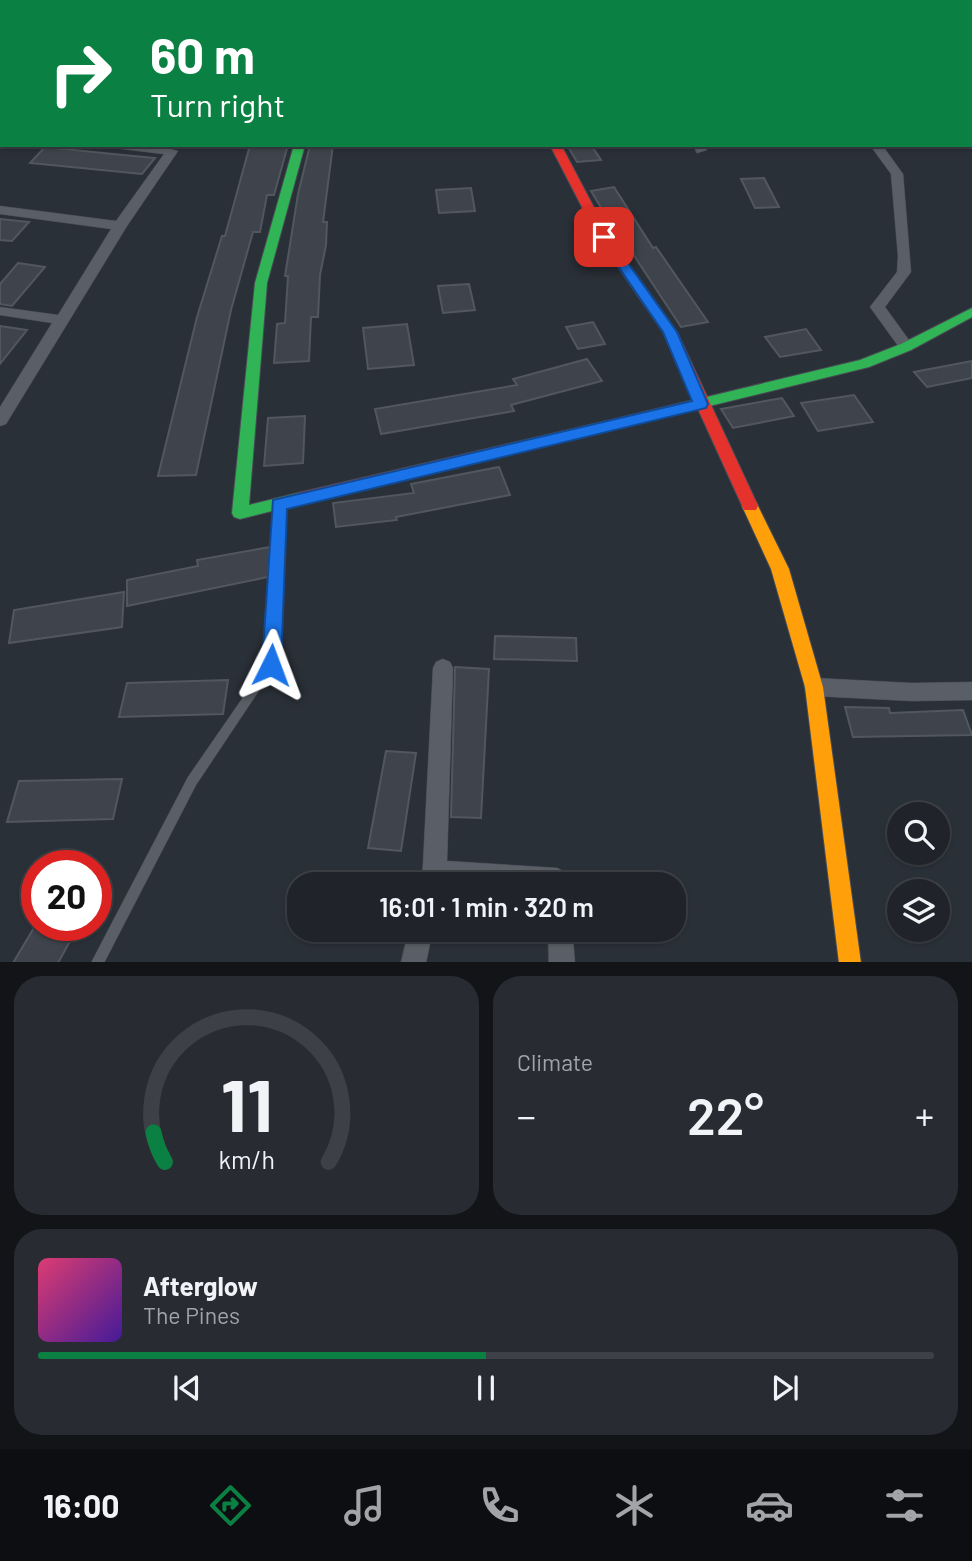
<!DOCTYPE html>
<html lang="en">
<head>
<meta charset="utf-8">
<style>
	:root { --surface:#20242a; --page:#282c32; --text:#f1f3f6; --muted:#a2a4a8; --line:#3d4147; --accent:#0b8043 }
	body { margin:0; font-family:Barlow,sans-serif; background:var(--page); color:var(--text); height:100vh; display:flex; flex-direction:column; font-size:26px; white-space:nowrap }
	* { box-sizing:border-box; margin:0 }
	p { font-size:23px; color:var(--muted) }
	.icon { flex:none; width:38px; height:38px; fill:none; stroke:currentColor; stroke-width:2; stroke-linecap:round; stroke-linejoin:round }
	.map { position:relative; height:962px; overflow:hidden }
	.side { display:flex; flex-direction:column; gap:14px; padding:14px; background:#121417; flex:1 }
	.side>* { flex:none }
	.banner { position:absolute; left:0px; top:0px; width:973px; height:147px; box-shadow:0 2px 5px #0004,0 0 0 2px var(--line); background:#0b8043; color:#fff; overflow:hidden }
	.buttons { position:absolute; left:887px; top:802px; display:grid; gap:14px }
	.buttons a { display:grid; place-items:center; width:63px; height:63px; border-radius:50%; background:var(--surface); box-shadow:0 2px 5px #0004,0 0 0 2px var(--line); font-size:35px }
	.speed { position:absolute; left:21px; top:850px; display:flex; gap:14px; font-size:35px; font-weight:700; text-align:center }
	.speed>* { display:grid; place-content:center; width:91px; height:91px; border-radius:50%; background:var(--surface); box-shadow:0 2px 5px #0004,0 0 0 2px var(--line); line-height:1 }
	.speed .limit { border:10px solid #d22; background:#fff; color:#111 }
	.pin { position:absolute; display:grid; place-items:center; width:60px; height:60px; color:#fff; margin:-30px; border-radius:14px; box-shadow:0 4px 10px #0006 }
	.me { position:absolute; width:77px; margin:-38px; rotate:3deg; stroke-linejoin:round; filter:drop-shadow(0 0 5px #0008) }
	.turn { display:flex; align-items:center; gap:24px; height:147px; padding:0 35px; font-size:32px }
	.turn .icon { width:91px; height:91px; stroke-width:2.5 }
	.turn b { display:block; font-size:49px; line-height:60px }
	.big { font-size:52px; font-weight:600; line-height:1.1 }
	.side .widget { flex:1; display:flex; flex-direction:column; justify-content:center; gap:10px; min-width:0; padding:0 24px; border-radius:28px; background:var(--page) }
	.side .dial { align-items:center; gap:0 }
	.dial svg { height:182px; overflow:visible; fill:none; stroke:var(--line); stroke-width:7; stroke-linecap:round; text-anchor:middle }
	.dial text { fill:var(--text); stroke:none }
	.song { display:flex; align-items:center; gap:21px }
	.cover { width:84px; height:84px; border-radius:10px; background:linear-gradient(135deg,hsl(340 70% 55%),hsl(260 70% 35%)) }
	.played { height:7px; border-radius:4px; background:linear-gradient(90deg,var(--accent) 50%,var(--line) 50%) }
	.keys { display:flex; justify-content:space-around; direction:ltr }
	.heat { display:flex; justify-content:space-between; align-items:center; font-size:38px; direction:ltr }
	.side .tiles { flex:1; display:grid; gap:14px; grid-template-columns:1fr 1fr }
	.widget:last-child { grid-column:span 2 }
	.trip { position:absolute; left:287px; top:872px; width:399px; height:70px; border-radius:28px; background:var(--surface); box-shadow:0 2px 5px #0004,0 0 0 2px var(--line); font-weight:600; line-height:70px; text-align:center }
	.tab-bar { display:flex; height:112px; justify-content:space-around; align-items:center; background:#0d0e11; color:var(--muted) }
	.tab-bar .icon { width:49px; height:49px }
	.tab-bar .on { color:var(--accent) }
	.tab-bar b { font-size:32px; color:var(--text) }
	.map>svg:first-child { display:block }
</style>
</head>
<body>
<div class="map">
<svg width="972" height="963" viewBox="0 0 972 963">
	<rect width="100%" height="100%" fill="#2a3038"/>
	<g fill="#3f444c" stroke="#52575f" stroke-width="2">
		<polygon points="250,145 288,145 274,195 267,195 260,232 253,232 231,310 196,475 158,476 197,317 222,236 225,236"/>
		<polygon points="310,145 333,145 323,222 327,222 326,245 320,275 318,317 311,317 309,361 274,363 277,324 285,323 288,276 285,276 298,194"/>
		<polygon points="567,145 591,145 601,160 577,162"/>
		<polygon points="45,147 113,154 155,158 142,174 30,163"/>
		<polygon points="764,178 779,207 755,208 741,179"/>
		<polygon points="614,187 653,248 656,247 708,322 681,327 629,248 625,248 591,191"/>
		<polygon points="471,188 475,211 439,213 436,190"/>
		<polygon points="0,219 29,222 12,241 0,240"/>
		<polygon points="18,263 45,267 12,306 0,304 0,284"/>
		<polygon points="469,284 475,310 443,313 438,286"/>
		<polygon points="593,322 605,344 578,349 566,327"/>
		<polygon points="407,324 414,365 368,369 363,328"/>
		<polygon points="0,326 27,330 0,364"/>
		<polygon points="806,329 821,350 780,357 765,337"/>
		<polygon points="587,359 602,381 511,405 514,411 381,434 375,409 517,385 513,379"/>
		<polygon points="972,361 972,378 927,387 914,372"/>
		<polygon points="854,395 873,422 818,431 801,403"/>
		<polygon points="782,398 794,416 733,428 721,409"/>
		<polygon points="305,416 303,463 264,466 268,418"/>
		<polygon points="499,467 510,495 396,517 397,520 336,527 333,503 414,493 411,484"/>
		<polygon points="270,547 268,577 127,606 127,580 198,566 197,560"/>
		<polygon points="124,592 122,627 9,643 14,610"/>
		<polygon points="495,636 576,638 577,661 494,659"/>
		<polygon points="455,667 489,669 481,818 451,817"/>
		<polygon points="228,680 223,714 119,717 127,683"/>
		<polygon points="845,707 889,708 890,713 963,710 972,735 853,737"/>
		<polygon points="386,751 416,753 401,851 368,848"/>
		<polygon points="122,779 113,819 7,822 19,781"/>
		<polygon points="35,926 53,926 74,934 58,963 13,963"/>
	</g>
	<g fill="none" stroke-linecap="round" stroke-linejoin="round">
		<g stroke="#484c55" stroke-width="1">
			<polygon id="lane" points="279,502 282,503 283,505 276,665 196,785 104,963 91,963 188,777 266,664 275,505 276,503"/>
		</g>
		<g stroke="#484c55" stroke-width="1">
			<g id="street">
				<polygon points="248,0 259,0 247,2"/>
				<rect x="367" y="0" width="10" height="2"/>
				<polygon points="644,0 654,0 655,2 645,2"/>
				<polygon points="762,0 774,0 775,2 763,2"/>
				<rect x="868" y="0" width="10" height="2"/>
				<rect x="0" y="11" width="2" height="6"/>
				<rect x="971" y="48" width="1" height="6"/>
				<rect x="0" y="64" width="2" height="6"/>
				<rect x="0" y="128" width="2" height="8"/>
				<polygon points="116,145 155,145 178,151 127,226 6,424 0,426 0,407 52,323 0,315 0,307 58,315 111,229 0,214 0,206 116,221 164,154 122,149"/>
				<polygon points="693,145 705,145 707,150 697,153"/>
				<polygon points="870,145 882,145 903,174 911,272 885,307 914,347 906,352 901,350 870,307 897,272 898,256 891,174"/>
				<polygon points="443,659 450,662 453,668 447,861 557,868 565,872 569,884 422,884 433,668 436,662"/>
				<polygon points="814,678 912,683 972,682 972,700 912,701 814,696 807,693 804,687 807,681"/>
				<polygon points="409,929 433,929 426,963 401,963"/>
				<polygon points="548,929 572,929 575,963 549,963"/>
			</g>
		</g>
		<g stroke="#484c55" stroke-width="2">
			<g id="fast">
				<polygon points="294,145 305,145 267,283 249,505 298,493 306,499 304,503 240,519 234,517 232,513 255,283"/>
				<polygon points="972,308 972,317 911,350 869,367 611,430 604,425 611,420 860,360 901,344"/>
			</g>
		</g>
		<g stroke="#484c55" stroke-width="2">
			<polygon id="slow" points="750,500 756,502 758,506 789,569 823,687 861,963 839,963 805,687 771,569 742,506 744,502"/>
		</g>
		<g stroke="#484c55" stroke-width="2">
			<g id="jam">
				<rect x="531" y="0" width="8" height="2"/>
				<polygon points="550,145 561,145 610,238 677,332 758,506 756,510 744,510 663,332 598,238"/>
				<polygon points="611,420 616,421 618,425 616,429 298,505 290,499 298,493"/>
			</g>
		</g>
		<use href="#lane" fill="#5a5e66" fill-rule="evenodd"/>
		<use href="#street" fill="#5a5e66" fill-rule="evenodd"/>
		<use href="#fast" fill="#30b455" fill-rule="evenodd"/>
		<use href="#slow" fill="#ff9f0a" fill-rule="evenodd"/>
		<use href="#jam" fill="#e5322d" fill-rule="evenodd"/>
	</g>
	<polygon fill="#1a73e8" stroke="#114b97" stroke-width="2" points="599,235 608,235 677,332 708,404 706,408 287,509 281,665 278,671 265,671 262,665 273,500 692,401 663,332 598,237"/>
</svg>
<div class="buttons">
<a><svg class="icon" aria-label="search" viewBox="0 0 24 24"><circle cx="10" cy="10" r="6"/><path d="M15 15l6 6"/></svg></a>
<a><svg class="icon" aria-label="layers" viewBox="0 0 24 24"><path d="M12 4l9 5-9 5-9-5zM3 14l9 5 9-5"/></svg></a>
</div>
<div class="speed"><div class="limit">20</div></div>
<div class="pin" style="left:604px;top:237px;background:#d93025"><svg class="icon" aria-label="arrive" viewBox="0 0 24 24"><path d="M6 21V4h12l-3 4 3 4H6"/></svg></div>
<svg class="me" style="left:271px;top:665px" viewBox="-20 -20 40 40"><path d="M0-17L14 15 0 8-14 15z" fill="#1a73e8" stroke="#fff" stroke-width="4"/></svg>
<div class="trip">16:01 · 1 min · 320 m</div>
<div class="banner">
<div class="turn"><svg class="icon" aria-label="right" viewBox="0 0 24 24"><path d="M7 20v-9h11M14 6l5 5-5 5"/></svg><div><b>60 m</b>Turn right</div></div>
</div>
</div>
<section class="side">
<div class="tiles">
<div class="widget dial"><svg viewBox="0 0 100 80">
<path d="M14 69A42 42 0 1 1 86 69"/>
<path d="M14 69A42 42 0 0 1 9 56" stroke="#0b8043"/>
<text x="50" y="56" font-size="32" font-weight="700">11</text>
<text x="50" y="72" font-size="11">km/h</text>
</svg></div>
<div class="widget"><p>Climate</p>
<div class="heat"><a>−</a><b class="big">22°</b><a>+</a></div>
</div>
<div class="widget">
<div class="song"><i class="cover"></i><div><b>Afterglow</b><p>The Pines</p></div></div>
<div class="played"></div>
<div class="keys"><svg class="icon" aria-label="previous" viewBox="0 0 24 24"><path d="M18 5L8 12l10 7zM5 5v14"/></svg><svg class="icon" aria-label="pause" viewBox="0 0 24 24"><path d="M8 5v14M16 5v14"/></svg><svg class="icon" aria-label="next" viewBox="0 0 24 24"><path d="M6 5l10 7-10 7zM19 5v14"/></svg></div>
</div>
</div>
</section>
<nav class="tab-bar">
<b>16:00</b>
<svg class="icon on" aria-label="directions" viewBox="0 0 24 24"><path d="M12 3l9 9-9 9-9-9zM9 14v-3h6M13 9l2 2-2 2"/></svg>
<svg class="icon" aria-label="music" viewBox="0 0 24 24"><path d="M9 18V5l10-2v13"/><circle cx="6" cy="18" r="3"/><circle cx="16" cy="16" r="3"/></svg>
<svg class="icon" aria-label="phone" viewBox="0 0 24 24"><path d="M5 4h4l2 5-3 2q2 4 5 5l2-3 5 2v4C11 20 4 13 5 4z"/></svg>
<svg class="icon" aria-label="climate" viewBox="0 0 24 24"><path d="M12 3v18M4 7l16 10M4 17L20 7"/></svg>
<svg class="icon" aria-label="car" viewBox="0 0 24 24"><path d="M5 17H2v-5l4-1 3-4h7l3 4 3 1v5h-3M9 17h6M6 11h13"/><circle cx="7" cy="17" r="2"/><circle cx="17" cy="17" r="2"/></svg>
<svg class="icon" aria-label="filters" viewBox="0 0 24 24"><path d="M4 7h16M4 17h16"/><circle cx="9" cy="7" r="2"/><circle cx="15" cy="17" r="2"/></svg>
</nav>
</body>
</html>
